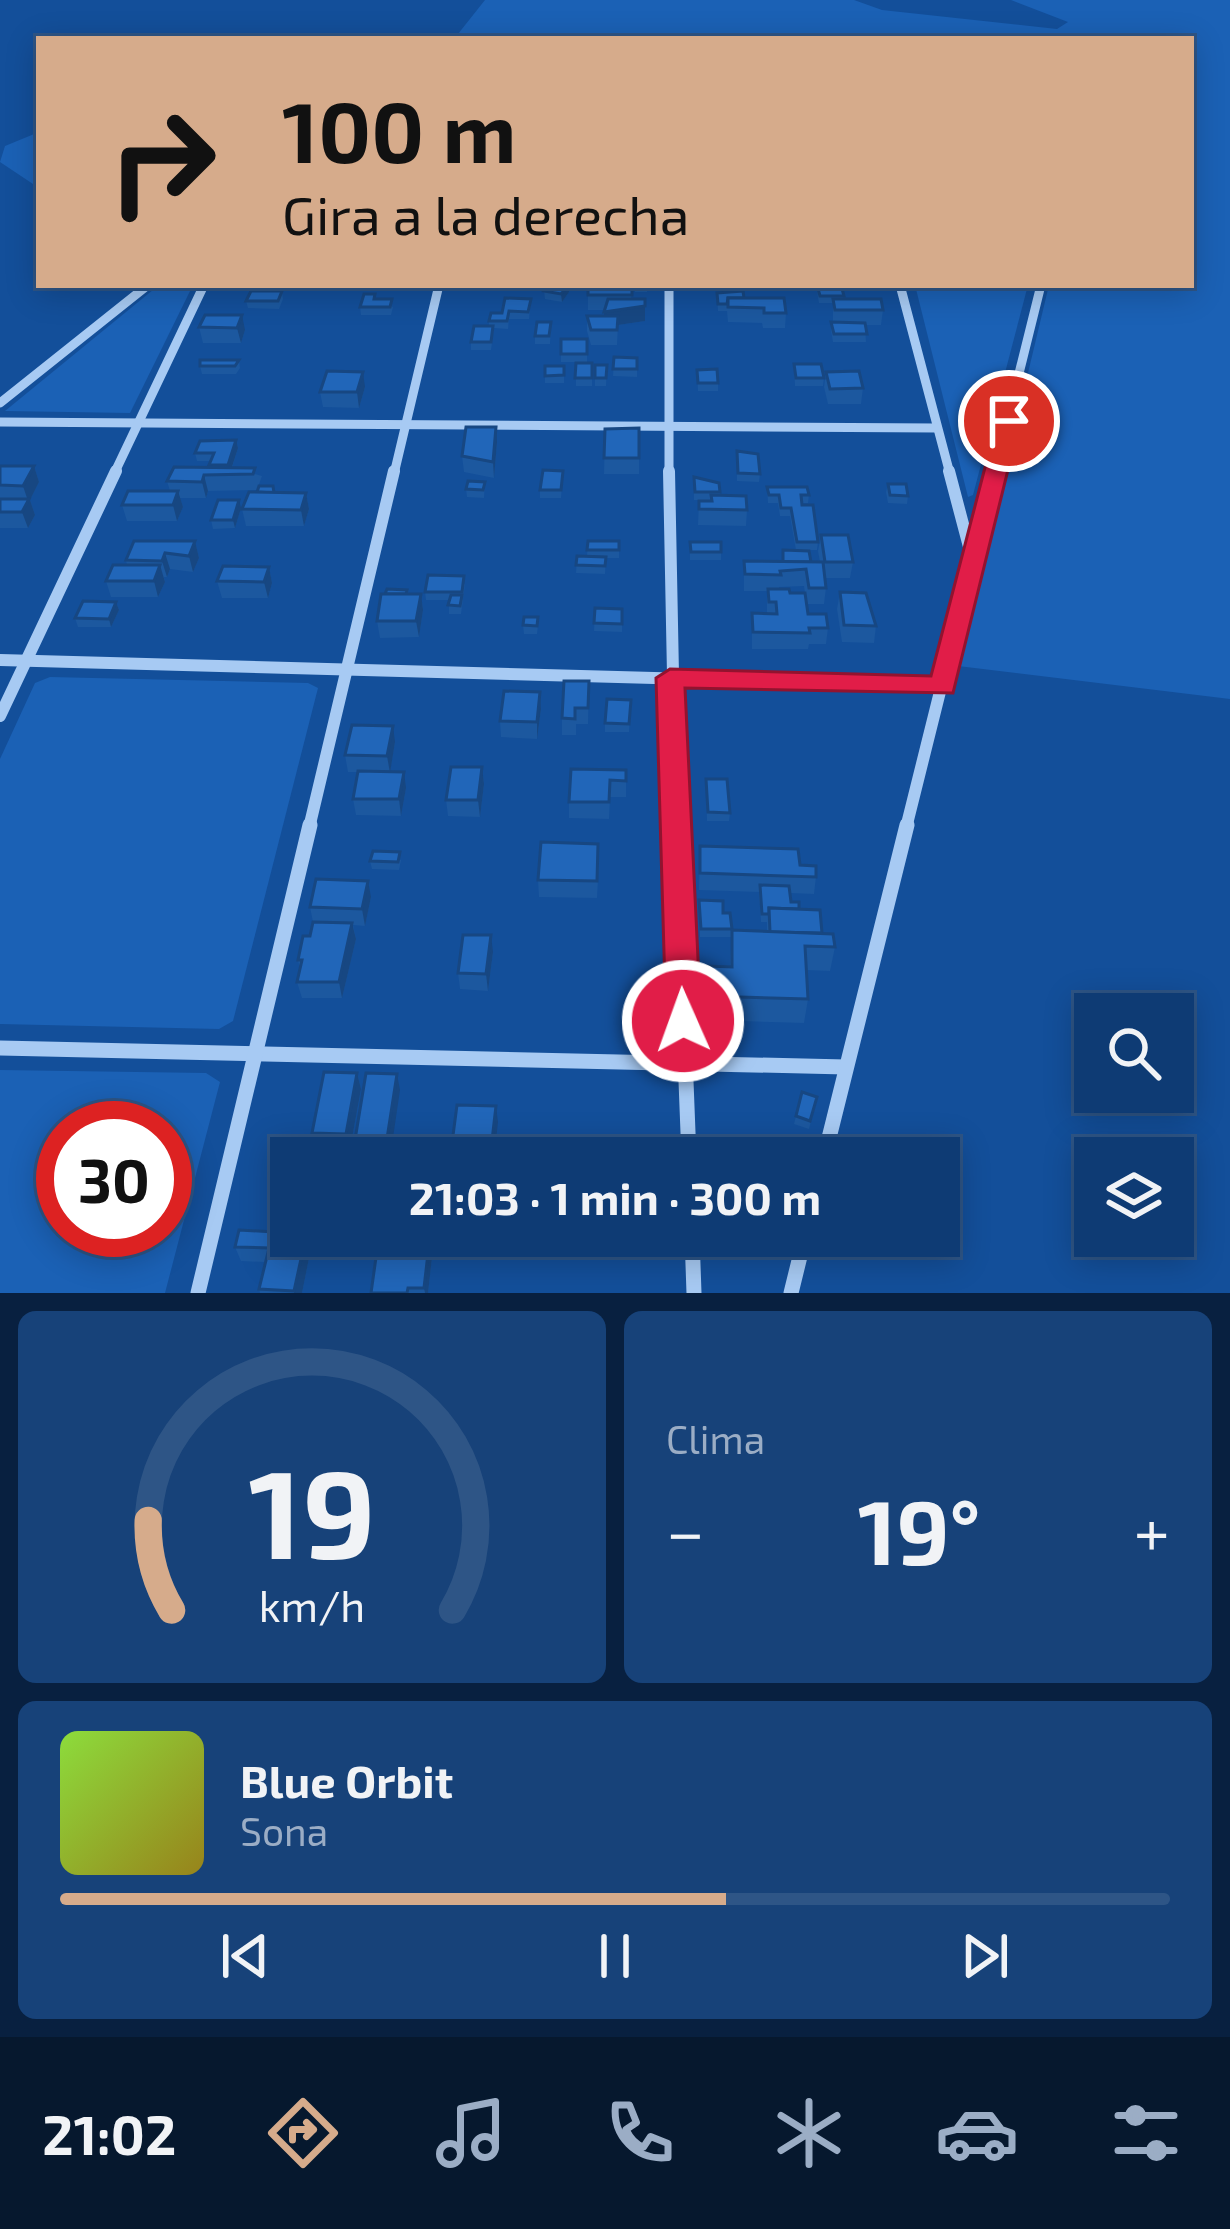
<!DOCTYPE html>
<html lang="es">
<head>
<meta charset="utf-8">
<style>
	:root { --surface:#0e3b74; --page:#174279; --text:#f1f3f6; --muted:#9badc5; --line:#2e5586; --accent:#d6ab8b }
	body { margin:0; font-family:"Exo 2",sans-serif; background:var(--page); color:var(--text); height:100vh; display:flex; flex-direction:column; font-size:45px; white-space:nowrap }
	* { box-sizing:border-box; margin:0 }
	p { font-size:39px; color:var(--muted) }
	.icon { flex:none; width:66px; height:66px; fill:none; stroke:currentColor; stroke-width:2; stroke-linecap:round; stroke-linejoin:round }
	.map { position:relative; height:1293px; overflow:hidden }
	.panel { display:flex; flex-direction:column; gap:18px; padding:18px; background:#082040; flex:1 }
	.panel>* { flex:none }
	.guide { position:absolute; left:36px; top:36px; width:1158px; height:252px; border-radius:0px; box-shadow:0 6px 30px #0003,0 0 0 3px var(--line); background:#d6ab8b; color:#111; overflow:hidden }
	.tools { position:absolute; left:1074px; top:993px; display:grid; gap:24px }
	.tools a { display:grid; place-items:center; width:120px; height:120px; border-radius:0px; background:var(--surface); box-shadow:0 6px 30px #0003,0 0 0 3px var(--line); font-size:60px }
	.speed { position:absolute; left:36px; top:1101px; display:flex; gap:24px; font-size:60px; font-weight:700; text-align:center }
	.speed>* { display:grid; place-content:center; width:156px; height:156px; border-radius:50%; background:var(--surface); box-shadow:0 6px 30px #0003,0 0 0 3px var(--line); line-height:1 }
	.speed .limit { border:18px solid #d22; background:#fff; color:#111 }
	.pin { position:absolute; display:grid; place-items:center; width:102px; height:102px; color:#fff; margin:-51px; border:6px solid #fff; border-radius:50%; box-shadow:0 3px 12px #0007 }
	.me { position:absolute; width:132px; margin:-66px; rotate:358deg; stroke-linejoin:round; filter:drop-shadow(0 0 9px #0008) }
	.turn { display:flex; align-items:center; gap:42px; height:252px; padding:0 48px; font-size:54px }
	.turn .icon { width:156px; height:156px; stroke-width:2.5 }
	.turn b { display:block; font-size:84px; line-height:102px }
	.big { font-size:90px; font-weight:700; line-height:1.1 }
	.panel .card { flex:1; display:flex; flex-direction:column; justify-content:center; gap:18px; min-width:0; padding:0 42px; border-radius:18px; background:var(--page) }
	.panel .dial { align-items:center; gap:0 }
	.dial svg { height:312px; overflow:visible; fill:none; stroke:var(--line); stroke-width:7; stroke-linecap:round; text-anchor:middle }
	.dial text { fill:var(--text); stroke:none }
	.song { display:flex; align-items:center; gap:36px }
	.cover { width:144px; height:144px; border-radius:18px; background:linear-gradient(135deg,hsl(90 70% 55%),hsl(50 70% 35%)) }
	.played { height:12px; border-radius:6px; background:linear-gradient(90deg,var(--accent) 60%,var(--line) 60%) }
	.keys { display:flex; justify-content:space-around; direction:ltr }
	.heat { display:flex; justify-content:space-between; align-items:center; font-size:66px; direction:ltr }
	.panel .tiles { flex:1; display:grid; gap:18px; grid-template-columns:1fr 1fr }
	.card:last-child { grid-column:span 2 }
	.trip { position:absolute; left:270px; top:1137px; width:690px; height:120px; border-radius:0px; background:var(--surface); box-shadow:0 6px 30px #0003,0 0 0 3px var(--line); font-weight:700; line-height:120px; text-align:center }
	.tab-bar { display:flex; height:192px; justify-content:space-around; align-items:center; background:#06182e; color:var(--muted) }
	.tab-bar .icon { width:84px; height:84px }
	.tab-bar .on { color:var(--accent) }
	.tab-bar b { font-size:54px; color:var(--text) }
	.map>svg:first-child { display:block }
</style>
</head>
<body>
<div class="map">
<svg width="1230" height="1293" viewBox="0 0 1230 1293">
	<rect width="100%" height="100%" fill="#134f9a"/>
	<g fill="#1b61b5" fill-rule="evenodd">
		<polygon points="485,0 854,0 882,10 1057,29 1068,22 1011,0 1230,0 1230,699 958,666 1049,285 1191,285 1191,39 454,39"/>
		<polygon points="39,132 39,188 0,162 5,146"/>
		<polygon points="159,285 193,285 130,413 5,411"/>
		<polygon points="915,285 1028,285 973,495 968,497"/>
		<polygon points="50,677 308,683 318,688 233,1021 219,1029 0,1024 0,759 35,683"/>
		<path d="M0,1070L206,1073L220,1082L165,1293H0ZM63,1128H165V1230H63Z"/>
	</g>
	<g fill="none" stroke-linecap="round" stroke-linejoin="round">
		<g stroke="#a7caf3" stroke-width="9">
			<polyline points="669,285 669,474"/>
			<polyline points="900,285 950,474"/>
			<polyline points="0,403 148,285"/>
			<polyline points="0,422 937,428"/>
			<polyline points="114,474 204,285"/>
			<polyline points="394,474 439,285"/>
			<polyline points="994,474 1041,285"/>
		</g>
		<g stroke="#a7caf3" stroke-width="12">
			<polyline points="669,471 676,828"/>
			<polyline points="949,471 973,562"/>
			<polyline points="0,660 943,686"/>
			<polyline points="0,716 116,471"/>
			<polyline points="309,828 394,471"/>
			<polyline points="906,828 995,471"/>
		</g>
		<g stroke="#a7caf3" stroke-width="15">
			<polyline points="676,825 689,1158"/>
			<polyline points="0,1048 846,1067"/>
			<polyline points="824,1158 907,825"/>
			<polyline points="692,1236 694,1293"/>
			<polyline points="198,1293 310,825"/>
			<polyline points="791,1293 805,1236"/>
		</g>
	</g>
	<g fill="#1c589f" fill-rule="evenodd">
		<polygon points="588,285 632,286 631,299 645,321 618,325 617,345 591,345 587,331 587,316 604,316 604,310 588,310"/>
		<rect x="635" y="285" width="12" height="7"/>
		<polygon points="816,285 841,285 843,299 883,310 881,325 865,325 866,342 833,342 831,330 833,322 833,303 819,303"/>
		<polygon points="282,291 283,299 279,309 248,308 246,301"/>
		<polygon points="544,291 569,292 562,302 545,299"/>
		<polygon points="717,293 744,298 786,313 785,328 763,328 762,323 728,322 727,311 718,311"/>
		<polygon points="375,294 376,299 393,307 391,315 361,315 360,307"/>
		<polygon points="531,299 529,319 509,319 508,329 494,328 491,350 471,350 471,342 489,326 489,321"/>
		<polygon points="205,315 245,330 241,343 203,343 199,327"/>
		<polygon points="551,322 550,344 535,344 535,336"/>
		<rect x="561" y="339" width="26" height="23"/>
		<polygon points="614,357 637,358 637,377 613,376"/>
		<polygon points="239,360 240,368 236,374 202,374 200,366"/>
		<rect x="576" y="363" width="16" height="23"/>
		<polygon points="794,364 824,378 823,386 795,386"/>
		<polygon points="595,365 607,365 606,386 595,386"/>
		<rect x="545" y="366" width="19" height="17"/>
		<polygon points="697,370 718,383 718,391 698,391"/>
		<polygon points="826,372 863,388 861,404 828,404 824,387"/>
		<polygon points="365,387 359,408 323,407 320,392"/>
		<polygon points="496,427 497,442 494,478 464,472 462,456"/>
		<polygon points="639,428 639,474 604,474 605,429"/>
		<polygon points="236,440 238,448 232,468 262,476 257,490 208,491 206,498 180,498 183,507 177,521 127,521 122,505 170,491 167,481 210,468 211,461 197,461 195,453"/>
		<polygon points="737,451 760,474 759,482 737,481"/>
		<polygon points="34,466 39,482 30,500 35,515 28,528 0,528 0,485"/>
		<polygon points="563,471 561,498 540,498 540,490"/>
		<polygon points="694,477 719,483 720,495 747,510 746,526 698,525 699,501 711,500 694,500"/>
		<polygon points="485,482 484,498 467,497 466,489"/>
		<polygon points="888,484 908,496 907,504 888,503 886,492"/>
		<polygon points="767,487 809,495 808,503 802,503 818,542 817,550 796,550 790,516 780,516 778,503 768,503"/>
		<polygon points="274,493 306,493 309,509 304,526 246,526 242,509"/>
		<polygon points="241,508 235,528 213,529 211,520"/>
		<path d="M821,535L853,562L850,578H825L826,588L824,604H807L808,614L828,628L826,644H809L808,649H752V613L767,614V591H744V561L782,562L783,550L811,562H820L818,551ZM804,586L805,593H790L779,589V587Z"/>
		<polygon points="195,541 199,558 193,572 170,569 167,577 164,577 165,582 158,597 111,597 106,581 127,565 126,560"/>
		<polygon points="588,541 619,541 619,558 606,558 605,574 576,573 577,556 587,556"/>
		<rect x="690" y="542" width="31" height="18"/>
		<polygon points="269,567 272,583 268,598 222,598 217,581"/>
		<polygon points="465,584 461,614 449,614 449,600 426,600 425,592"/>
		<polygon points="407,590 408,594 421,594 423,610 419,637 380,638 377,621"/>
		<polygon points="840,592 876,626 874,643 842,642 837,609"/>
		<polygon points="116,602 119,610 111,627 78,627 75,618"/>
		<polygon points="595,608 622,609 622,632 594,631"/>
		<polygon points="523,625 538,625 537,634 524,634"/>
		<polygon points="589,681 588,724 576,724 576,735 562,735 562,718"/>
		<polygon points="540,692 541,709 537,739 501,737 500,721"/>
		<polygon points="631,700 629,732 605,732 605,723"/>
		<polygon points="395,742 390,772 406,788 401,816 356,815 353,799 358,772 348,772 345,755"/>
		<polygon points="482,767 484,784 480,817 448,816 446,800"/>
		<polygon points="626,770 626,797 610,797 609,819 569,818 569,802"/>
		<polygon points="706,779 730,813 729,821 707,821"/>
		<polygon points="700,846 800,865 816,877 814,894 790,893 791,902 835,947 830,971 806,970 808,999 804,1023 705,1020 706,966 730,967 732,930 767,932 767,922 761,922 759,892 699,890"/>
		<polygon points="401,860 399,870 372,869 370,861"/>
		<polygon points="599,860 597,898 539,897 538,880"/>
		<polygon points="371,897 365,926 353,925 356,939 342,998 302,998 297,982 300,969 298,960 310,936 313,922 310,907"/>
		<polygon points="699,900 723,913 732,929 731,937 700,937"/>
		<polygon points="493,952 488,991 460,989 458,973"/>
		<polygon points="357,1073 361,1089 350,1149 317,1148 312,1133"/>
		<polygon points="802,1092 817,1097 809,1129 794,1124"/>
		<polygon points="291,1236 307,1236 311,1248 302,1293 260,1293 259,1289 265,1262 241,1261 235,1247"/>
		<polygon points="343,1236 378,1236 377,1240 345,1239"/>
		<polygon points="496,1236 537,1236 536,1248 496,1247"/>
		<polygon points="433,1248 428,1293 371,1293"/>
	</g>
	<g fill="#174782">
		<polygon points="569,285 569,292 562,302 561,294"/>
		<polygon points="645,306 645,321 604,327 604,312"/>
		<polygon points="242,315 245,330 241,343 237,328"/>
		<polygon points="363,372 365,387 359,408 357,392"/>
		<polygon points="496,427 497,442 494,478 493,462"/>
		<polygon points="236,440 238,448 230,473 228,465"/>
		<polygon points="34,466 39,482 30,500 35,515 28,528 22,512 28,501 23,486"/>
		<polygon points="204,475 208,491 206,498 202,482"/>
		<polygon points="178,491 183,507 177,521 173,505"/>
		<polygon points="306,493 309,509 304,526 301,510"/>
		<polygon points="239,500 241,508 235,528 233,520"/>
		<polygon points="195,541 199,558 193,572 189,556"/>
		<polygon points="165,553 170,569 167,577 162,561"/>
		<polygon points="160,565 165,582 158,597 154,581"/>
		<polygon points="269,567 272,583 268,598 264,582"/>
		<polygon points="421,594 423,610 419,637 416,621"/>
		<polygon points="116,602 119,610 111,627 109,619"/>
		<polygon points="540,692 541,709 537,739 537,722"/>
		<polygon points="393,726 395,742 390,773 387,756"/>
		<polygon points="482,767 484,784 480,817 478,800"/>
		<polygon points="404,772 406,788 401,816 399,799"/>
		<polygon points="368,881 371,897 365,926 362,909"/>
		<polygon points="352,923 356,939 342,998 339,982"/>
		<polygon points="491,935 493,952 488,991 486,974"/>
		<polygon points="357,1073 361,1089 350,1149 346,1134"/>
		<polygon points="397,1074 400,1090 390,1158 384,1158"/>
		<polygon points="496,1106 498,1122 494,1158 490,1158"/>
		<polygon points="306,1236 311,1248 302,1293 294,1293"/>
		<polygon points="430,1236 433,1248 428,1293 425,1293 424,1288"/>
	</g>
	<g fill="#2166b9" stroke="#174782" stroke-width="3">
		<polygon points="549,285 569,285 561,294 544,291"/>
		<polygon points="588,285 632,286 632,295 588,295"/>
		<polygon points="817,285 841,285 844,296 820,296"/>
		<polygon points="251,291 282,291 278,301 246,301"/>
		<polygon points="743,291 744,298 728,298 727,304 718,304 717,293"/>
		<polygon points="364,294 375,294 374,299 392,299 390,307 360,307"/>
		<polygon points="505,298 531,299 528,312 509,311 507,321 489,321 491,313 502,313"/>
		<polygon points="728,298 784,298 786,313 764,313 764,308 728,307"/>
		<polygon points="608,299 645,299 645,306 604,312"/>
		<polygon points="833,299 881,299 883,310 835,310"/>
		<polygon points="205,315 242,315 237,328 199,327"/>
		<polygon points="587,316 618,316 617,330 591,330"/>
		<polygon points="537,322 551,322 549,336 535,336"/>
		<polygon points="831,322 865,323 867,334 834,334"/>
		<polygon points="474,326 493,326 491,342 471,342"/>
		<rect x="561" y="339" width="26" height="15"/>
		<polygon points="614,357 637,358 637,369 613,369"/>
		<polygon points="200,360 239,360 235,366 200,366"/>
		<polygon points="576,363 592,363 592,378 575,378"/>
		<polygon points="794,364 821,364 824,378 796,378"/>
		<polygon points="595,365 607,365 606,378 595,378"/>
		<polygon points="545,366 564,366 564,375 545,376"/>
		<polygon points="717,369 718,383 698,383 697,370"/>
		<polygon points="327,371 363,372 357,392 320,392"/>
		<polygon points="859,371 863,388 830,389 826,372"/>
		<polygon points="466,427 496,427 493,462 462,456"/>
		<polygon points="639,428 639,458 604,458 605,429"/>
		<polygon points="236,440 228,465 209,465 214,453 195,453 200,441"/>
		<polygon points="737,451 758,454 760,474 738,473"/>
		<polygon points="34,466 23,486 0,485 0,466"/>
		<polygon points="174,467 255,468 253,474 204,475 202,482 167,481"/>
		<polygon points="543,470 563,471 561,490 540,490"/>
		<polygon points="694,477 719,483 720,492 695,492"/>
		<polygon points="468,481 485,482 483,490 466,489"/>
		<polygon points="888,484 906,484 908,496 890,495"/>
		<polygon points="259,486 273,486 274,493 257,492"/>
		<polygon points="767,487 807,487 809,495 801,495 802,505 813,505 818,542 797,542 791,508 781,508 779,495 769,495"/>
		<polygon points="128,491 178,491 173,505 122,505"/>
		<polygon points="249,492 306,493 301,510 242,509"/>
		<polygon points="711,495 746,496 747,510 699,509 699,501 712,501"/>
		<polygon points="0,499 29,499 22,512 0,512"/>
		<polygon points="218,500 239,500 233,520 211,520"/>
		<polygon points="821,535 848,535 853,562 825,562"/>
		<polygon points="134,541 195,541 189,556 165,553 162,561 126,560"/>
		<polygon points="588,541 619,541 619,550 587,550"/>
		<polygon points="690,542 721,542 721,552 691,552"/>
		<polygon points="783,550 809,551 811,562 783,562"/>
		<polygon points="577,556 606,557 605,566 576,565"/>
		<polygon points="744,561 823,562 826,588 809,588 806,569 780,571 781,575 745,574"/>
		<polygon points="113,565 160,565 154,581 106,581"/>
		<polygon points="223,566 269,567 264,582 217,581"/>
		<polygon points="428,575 464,576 462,592 425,592"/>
		<polygon points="387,589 407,590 406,594 385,594"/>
		<polygon points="768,589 789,589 790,593 805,593 808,614 826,614 828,628 809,628 810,633 753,632 752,613 777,614 776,602 769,602"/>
		<polygon points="840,592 866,593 876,626 844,625"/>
		<polygon points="381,594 421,594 416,621 377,621"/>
		<polygon points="451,595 462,595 460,606 448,605"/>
		<polygon points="83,601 116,602 109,619 75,618"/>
		<polygon points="595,608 622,609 622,624 594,623"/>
		<polygon points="524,617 538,617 537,626 523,625"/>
		<polygon points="564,681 589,681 588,708 575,708 575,719 562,718"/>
		<polygon points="504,691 540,692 537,722 500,721"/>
		<polygon points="607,699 631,700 629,724 605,723"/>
		<polygon points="352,725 393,726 387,756 345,755"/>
		<polygon points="451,767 482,767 478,800 446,800"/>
		<polygon points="571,769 626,770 626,781 610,780 609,802 569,802"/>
		<polygon points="358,771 404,772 399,799 353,799"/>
		<polygon points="706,779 727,779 730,813 708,812"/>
		<polygon points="541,842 598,844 597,881 538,880"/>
		<polygon points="700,846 798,849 800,865 816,866 816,877 700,873"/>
		<polygon points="373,851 400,852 398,862 370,861"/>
		<polygon points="316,879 368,881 362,909 310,907"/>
		<polygon points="760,885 789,886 791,902 799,902 799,909 769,908 769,914 762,914"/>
		<polygon points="699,900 723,901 723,913 730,913 732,929 701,929"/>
		<polygon points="769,908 820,910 822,933 770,932"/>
		<polygon points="313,922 352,923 339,982 297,982 302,960 298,960 303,936 310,936"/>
		<polygon points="732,930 833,934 835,947 805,946 808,999 707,996 706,966 732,967"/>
		<polygon points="463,935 491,935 486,974 458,973"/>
		<polygon points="324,1072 357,1073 346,1134 312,1133"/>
		<polygon points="366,1073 397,1074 384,1158 352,1158"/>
		<polygon points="802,1092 817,1097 810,1121 796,1116"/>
		<polygon points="457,1105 496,1106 490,1158 450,1158"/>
		<polygon points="239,1230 291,1233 291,1236 306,1236 294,1291 259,1289 269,1248 235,1247"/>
		<polygon points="379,1236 430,1236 424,1288 408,1288 407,1293 371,1293"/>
		<polygon points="496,1236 536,1236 536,1241 495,1240"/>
	</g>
	<polygon fill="#e11d48" stroke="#92132f" stroke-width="3" points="1009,414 1020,421 953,693 685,688 701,1021 696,1032 683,1036 671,1032 666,1021 656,678 670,669 931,676 997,421"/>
</svg>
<div class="tools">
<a><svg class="icon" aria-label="search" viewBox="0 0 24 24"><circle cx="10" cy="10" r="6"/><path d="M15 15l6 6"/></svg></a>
<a><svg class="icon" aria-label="layers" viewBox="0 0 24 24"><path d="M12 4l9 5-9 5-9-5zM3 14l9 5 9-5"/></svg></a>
</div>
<div class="speed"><div class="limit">30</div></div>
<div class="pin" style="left:1009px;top:421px;background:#d93025"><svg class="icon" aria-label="arrive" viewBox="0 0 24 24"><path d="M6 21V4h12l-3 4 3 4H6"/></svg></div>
<svg class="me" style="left:683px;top:1021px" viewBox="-20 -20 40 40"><circle r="17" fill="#e11d48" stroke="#fff" stroke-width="3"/><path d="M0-11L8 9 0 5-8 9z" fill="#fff"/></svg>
<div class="trip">21:03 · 1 min · 300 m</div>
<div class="guide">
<div class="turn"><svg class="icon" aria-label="right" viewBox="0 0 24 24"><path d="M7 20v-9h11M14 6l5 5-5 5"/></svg><div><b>100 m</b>Gira a la derecha</div></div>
</div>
</div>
<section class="panel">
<div class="tiles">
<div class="card dial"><svg viewBox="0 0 100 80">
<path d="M14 69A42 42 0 1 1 86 69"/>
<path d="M14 69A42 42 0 0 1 8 46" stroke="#d6ab8b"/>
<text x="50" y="56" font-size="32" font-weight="700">19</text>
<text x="50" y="72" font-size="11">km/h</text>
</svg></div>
<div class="card"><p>Clima</p>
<div class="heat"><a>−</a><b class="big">19°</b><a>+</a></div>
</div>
<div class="card">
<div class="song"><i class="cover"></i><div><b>Blue Orbit</b><p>Sona</p></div></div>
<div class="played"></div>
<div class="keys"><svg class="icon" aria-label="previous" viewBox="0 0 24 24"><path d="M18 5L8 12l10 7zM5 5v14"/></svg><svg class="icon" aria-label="pause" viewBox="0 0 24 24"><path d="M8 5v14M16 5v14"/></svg><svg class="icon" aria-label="next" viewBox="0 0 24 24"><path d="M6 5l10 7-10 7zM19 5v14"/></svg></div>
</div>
</div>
</section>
<nav class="tab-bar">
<b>21:02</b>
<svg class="icon on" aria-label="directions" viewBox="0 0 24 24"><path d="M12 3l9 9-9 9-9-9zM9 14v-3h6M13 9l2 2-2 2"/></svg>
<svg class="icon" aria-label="music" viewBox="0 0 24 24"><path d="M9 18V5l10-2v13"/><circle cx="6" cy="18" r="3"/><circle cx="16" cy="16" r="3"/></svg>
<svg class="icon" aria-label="phone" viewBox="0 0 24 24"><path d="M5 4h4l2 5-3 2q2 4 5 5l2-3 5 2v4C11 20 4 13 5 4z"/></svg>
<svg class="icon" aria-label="climate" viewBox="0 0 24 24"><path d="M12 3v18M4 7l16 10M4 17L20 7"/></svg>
<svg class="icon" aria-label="car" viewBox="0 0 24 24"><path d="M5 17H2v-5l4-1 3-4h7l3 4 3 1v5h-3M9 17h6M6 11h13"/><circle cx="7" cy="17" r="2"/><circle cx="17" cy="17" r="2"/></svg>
<svg class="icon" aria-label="filters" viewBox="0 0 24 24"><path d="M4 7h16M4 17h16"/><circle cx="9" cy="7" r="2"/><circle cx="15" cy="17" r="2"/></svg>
</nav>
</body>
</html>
